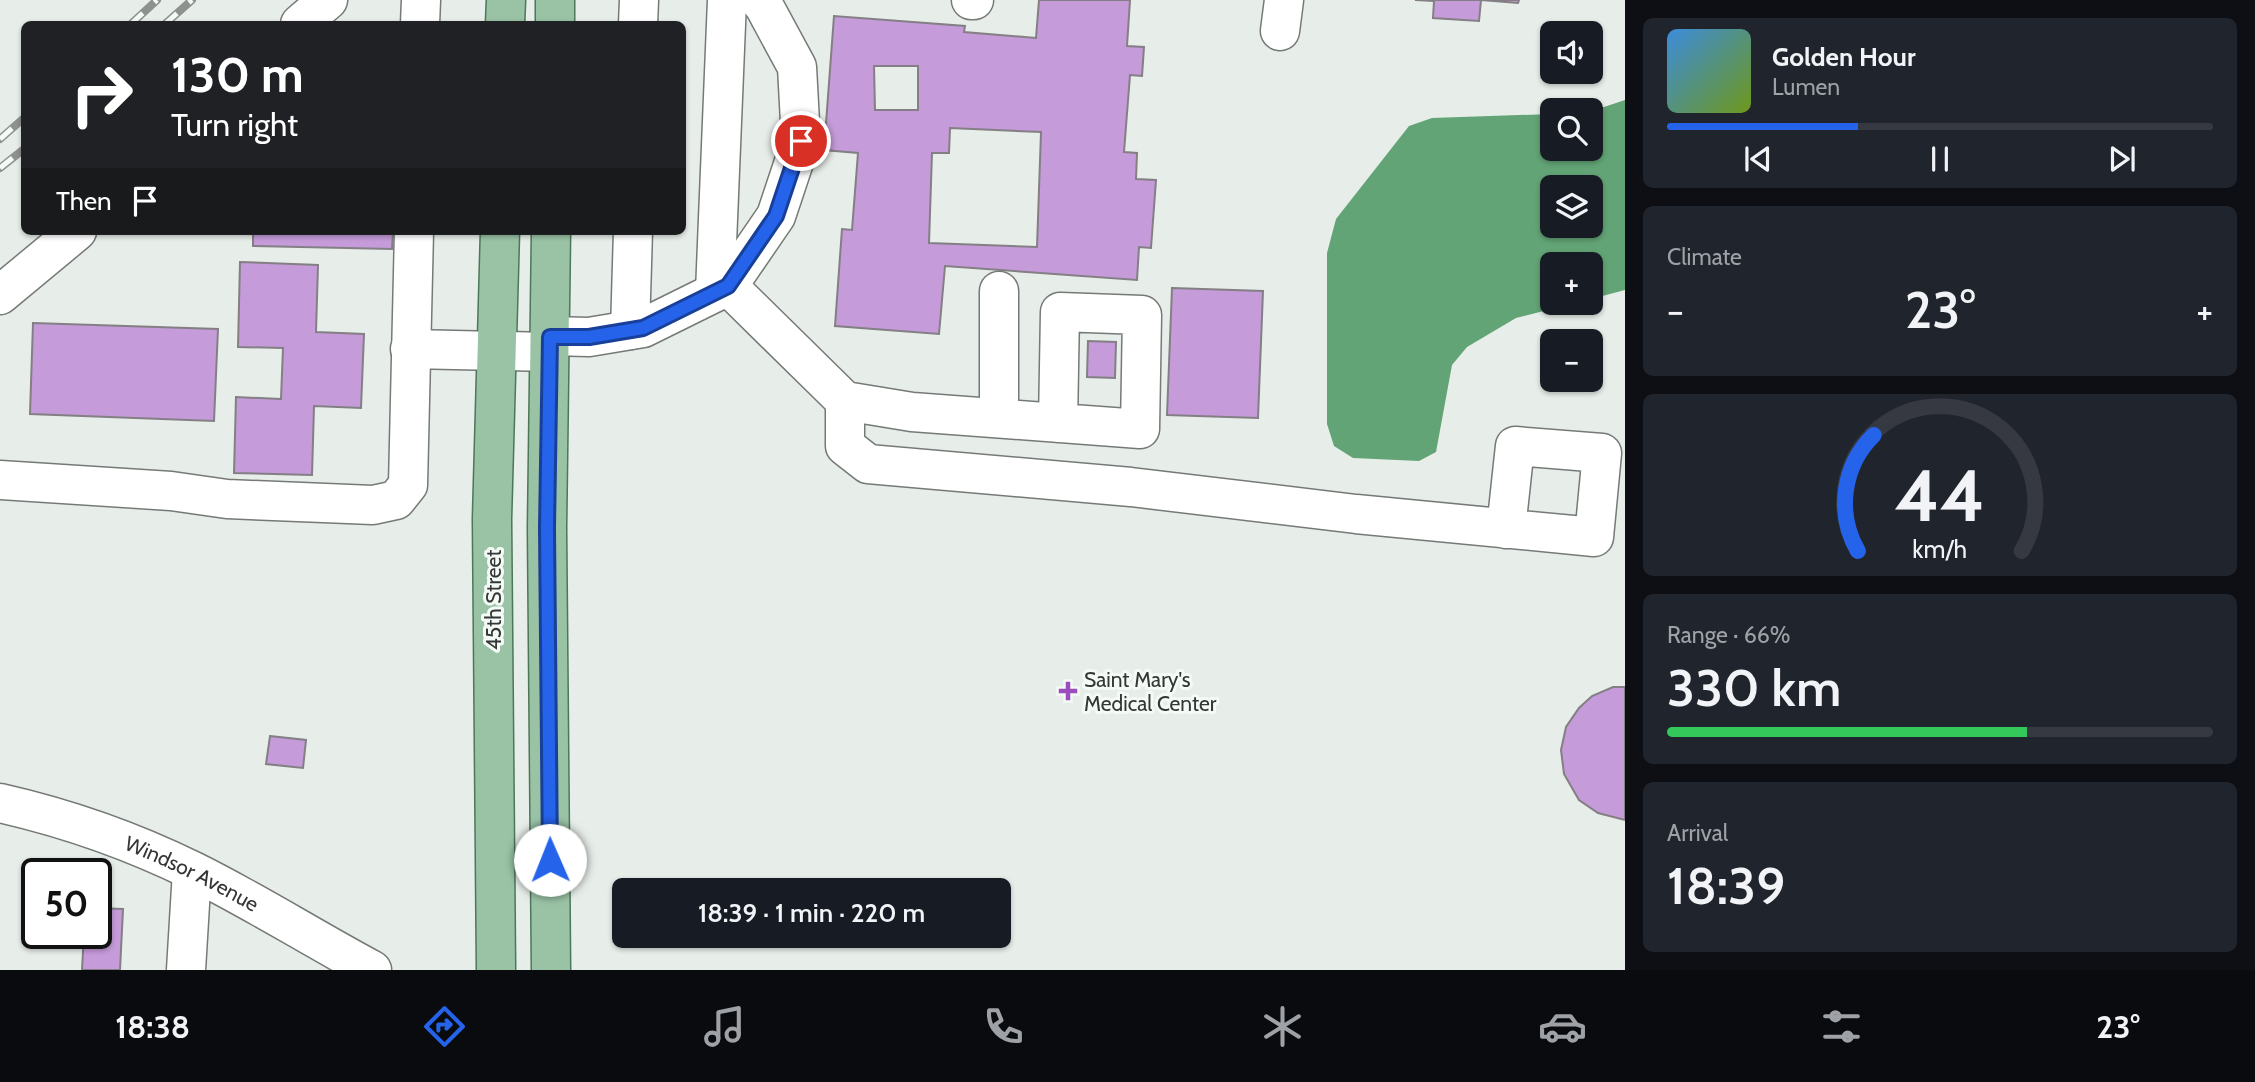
<!DOCTYPE html>
<html lang="en">
<head>
<meta charset="utf-8">
<style>
	:root { --surface:#171b24; --page:#20242c; --text:#f1f3f6; --muted:#9ea1a6; --line:#363941; --accent:#2563eb }
	body { margin:0; font-family:Cabin,sans-serif; background:var(--page); color:var(--text); height:100vh; display:flex; flex-direction:column; font-size:26px; white-space:nowrap }
	* { box-sizing:border-box; margin:0 }
	p { font-size:23px; color:var(--muted) }
	.icon { flex:none; width:38px; height:38px; fill:none; stroke:currentColor; stroke-width:2; stroke-linecap:round; stroke-linejoin:round }
	.map { position:relative; flex:1; overflow:hidden }
	.side { display:flex; flex-direction:column; gap:18px; padding:18px; background:#0d0f14; width:630px }
	.side>* { flex:none }
	.guide { position:absolute; left:21px; top:21px; width:665px; height:214px; border-radius:10px; box-shadow:0 2px 5px #0004; background:#202124; color:#fff; overflow:hidden }
	.fabs { position:absolute; left:1540px; top:21px; display:grid; gap:14px }
	.fabs a { display:grid; place-items:center; width:63px; height:63px; border-radius:10px; background:var(--surface); box-shadow:0 2px 5px #0004; font-size:35px }
	.speed { position:absolute; left:21px; top:858px; display:flex; gap:14px; font-size:35px; font-weight:700; text-align:center }
	.speed>* { display:grid; place-content:center; width:91px; height:91px; border-radius:50%; background:var(--surface); box-shadow:0 2px 5px #0004; line-height:1 }
	.speed .limit { border:4px solid #111; border-radius:10px; background:#fff; color:#111 }
	.pin { position:absolute; display:grid; place-items:center; width:60px; height:60px; color:#fff; margin:-30px; border:4px solid #fff; border-radius:50%; box-shadow:0 2px 7px #0007 }
	.me { position:absolute; width:77px; margin:-38px; rotate:359deg; stroke-linejoin:round; filter:drop-shadow(0 0 5px #0008) }
	.turn { display:flex; align-items:center; gap:24px; height:147px; padding:0 35px; font-size:32px }
	.turn .icon { width:91px; height:91px; stroke-width:2.5 }
	.turn b { display:block; font-size:49px; line-height:60px }
	.then { display:flex; align-items:center; height:66px; padding:0 35px; background:#0003; gap:14px; font-size:26px }
	.big { font-size:52px; font-weight:600; line-height:1.1 }
	.side .widget { flex:1; display:flex; flex-direction:column; justify-content:center; gap:10px; min-width:0; padding:0 24px; border-radius:10px; background:var(--page) }
	.side .dial { align-items:center; gap:0 }
	.dial svg { height:182px; overflow:visible; fill:none; stroke:var(--line); stroke-width:7; stroke-linecap:round; text-anchor:middle }
	.dial text { fill:var(--text); stroke:none }
	.song { display:flex; align-items:center; gap:21px }
	.cover { width:84px; height:84px; border-radius:10px; background:linear-gradient(135deg,hsl(210 70% 55%),hsl(80 70% 35%)) }
	.played { height:7px; border-radius:4px; background:linear-gradient(90deg,var(--accent) 35%,var(--line) 35%) }
	.keys { display:flex; justify-content:space-around; direction:ltr }
	.heat { display:flex; justify-content:space-between; align-items:center; font-size:38px; direction:ltr }
	.charge { height:10px; border-radius:5px; background:linear-gradient(90deg,#34c759 66%,var(--line) 0) }
	.trip { position:absolute; left:612px; top:878px; width:399px; height:70px; border-radius:10px; background:var(--surface); box-shadow:0 2px 5px #0004; font-weight:600; line-height:70px; text-align:center }
	.tabs { display:flex; height:112px; justify-content:space-around; align-items:center; background:#090b0e; color:var(--muted) }
	.tabs .icon { width:49px; height:49px }
	.tabs .current { color:var(--accent) }
	.tabs b { font-size:32px; color:var(--text) }
	main { display:flex; flex:1; min-height:0 }
	.map>svg:first-child { display:block }
</style>
</head>
<body>
<main>
<div class="map">
<svg width="1625" height="970" viewBox="0 0 1625 970">
	<rect width="100%" height="100%" fill="#e7ede8"/>
	<path fill="#62a475" fill-rule="evenodd" d="M1625,100V290L1591,299V264H1552V303H1575L1516,318L1467,347L1452,365L1436,452L1419,461L1353,458L1334,446L1327,424V253L1336,219L1409,126L1432,118L1552,114V149H1591V110H1582L1604,107ZM1552,187H1591V226H1552Z"/>
	<g fill="#c59cd9" stroke="#837f85" stroke-width="2" fill-rule="evenodd">
		<path d="M1039,0H1130L1127,46L1144,47L1142,76L1130,75L1124,152L1137,153L1136,179L1156,180L1151,248L1139,247L1137,280L945,266L939,334L835,326L842,229L852,230L858,153L824,150L834,16L965,26L964,32L1036,38ZM874,66H918V110H875ZM950,128L1041,132L1037,247L929,243L932,153H949Z"/>
		<polygon points="1415,0 1519,0 1518,3 1481,0 1479,21 1433,18 1434,1"/>
		<polygon points="253,231 393,231 392,249 253,246"/>
		<polygon points="240,262 318,265 316,332 364,334 361,408 314,406 312,475 234,473 236,397 281,399 283,348 238,347"/>
		<polygon points="1172,288 1263,291 1258,418 1167,415"/>
		<polygon points="33,323 218,329 214,421 30,414"/>
		<polygon points="1088,341 1116,342 1115,378 1087,377"/>
		<polygon points="1613,687 1625,687 1625,820 1598,813 1579,800 1564,774 1561,750 1566,727 1579,708 1592,696"/>
		<polygon points="270,736 306,740 303,768 266,764"/>
		<polygon points="96,908 123,909 120,970 82,970 84,933 96,933"/>
	</g>
	<g fill="none" stroke-linecap="round" stroke-linejoin="round">
		<g stroke="#757a76" stroke-width="41">
			<g id="minor">
				<polyline points="971,0 974,0"/>
				<polyline points="300,24 328,0"/>
				<polyline points="420,24 421,0"/>
				<polyline points="638,24 639,0"/>
				<polyline points="1280,31 1284,0"/>
				<polyline points="728,286 845,401 912,412 1140,429 1142,315 1060,312 1058,423"/>
				<polyline points="715,292 727,0"/>
				<polyline points="0,295 77,231"/>
				<polyline points="630,330 633,231"/>
				<polyline points="550,336 589,337 643,328 728,286 776,216 801,141 797,67 764,6 759,0"/>
				<polyline points="410,349 549,352"/>
				<polyline points="845,401 845,446 868,464 1131,487 1356,514 1594,537 1602,453 1515,446 1506,529"/>
				<polyline points="999,418 999,291"/>
				<polyline points="0,480 171,491 227,499 373,505 396,500 408,485 414,231"/>
				<path id="s1" d="M0,803C66,818 132,841 193,871C254,901 312,938 372,970"/>
				<polyline points="186,970 192,871"/>
			</g>
		</g>
		<g stroke="#4b7858" stroke-width="41">
			<g id="major">
				<polyline points="505,24 506,0"/>
				<polyline points="555,24 555,0"/>
				<polyline points="496,970 492,519 500,231"/>
				<polyline points="551,970 547,529 551,231"/>
			</g>
		</g>
		<use href="#minor" stroke="#fff" stroke-width="38"/>
		<use href="#major" stroke="#9ac3a6" stroke-width="38"/>
		<g stroke="#8e928f" stroke-width="8">
			<g id="rail">
				<polyline points="131,24 157,0"/>
				<polyline points="165,24 192,0"/>
				<polyline points="0,139 24,118"/>
				<polyline points="0,168 24,149"/>
			</g>
		</g>
		<use href="#rail" stroke="#f4faf5" stroke-width="5" stroke-dasharray="16" stroke-linecap="butt"/>
	</g>
	<g fill="none" stroke-linecap="round" stroke-linejoin="round">
		<g stroke="#184099" stroke-width="18">
			<polyline id="route" points="550,860 547,528 550,337 589,337 643,328 728,286 776,216 801,141"/>
		</g>
		<use href="#route" stroke="#2563eb" stroke-width="12"/>
	</g>
	<path fill="#9b4dbe" stroke="#f4faf5" stroke-width="2.5" d="M1064.5 680.5h7v7h7v7h-7v7h-7v-7h-7v-7h7z"/>
	<g text-anchor="middle" dominant-baseline="central" stroke-width="6" stroke-linejoin="round" paint-order="stroke">
		<g font-size="21" fill="#343735" stroke="#f4faf5">
			<text transform="translate(493 600) rotate(-90)">45th Street</text>
			<text stroke="none"><textPath href="#s1" startOffset="205">Windsor Avenue</textPath></text>
		</g>
		<g font-size="21" fill="#343735" stroke="#f4faf5" text-anchor="start">
			<text x="1084" y="679">Saint Mary's<tspan x="1084" dy="24">Medical Center</tspan></text>
		</g>
	</g>
</svg>
<div class="fabs">
<a><svg class="icon" aria-label="sound" viewBox="0 0 24 24"><path d="M4 9h4l5-4v14l-5-4H4zM17 9q2 3 0 6"/></svg></a>
<a><svg class="icon" aria-label="search" viewBox="0 0 24 24"><circle cx="10" cy="10" r="6"/><path d="M15 15l6 6"/></svg></a>
<a><svg class="icon" aria-label="layers" viewBox="0 0 24 24"><path d="M12 4l9 5-9 5-9-5zM3 14l9 5 9-5"/></svg></a>
<a>+</a>
<a>−</a>
</div>
<div class="speed"><div class="limit">50</div></div>
<div class="pin" style="left:801px;top:141px;background:#d93025"><svg class="icon" aria-label="arrive" viewBox="0 0 24 24"><path d="M6 21V4h12l-3 4 3 4H6"/></svg></div>
<svg class="me" style="left:550px;top:860px" viewBox="-20 -20 40 40"><circle r="19" fill="#fff"/><path d="M0-13L10 11 0 6-10 11z" fill="#2563eb"/></svg>
<div class="trip">18:39 · 1 min · 220 m</div>
<div class="guide">
<div class="turn"><svg class="icon" aria-label="right" viewBox="0 0 24 24"><path d="M7 20v-9h11M14 6l5 5-5 5"/></svg><div><b>130 m</b>Turn right</div></div>
<div class="then">Then<svg class="icon" aria-label="arrive" viewBox="0 0 24 24"><path d="M6 21V4h12l-3 4 3 4H6"/></svg></div>
</div>
</div>
<section class="side">
<div class="widget">
<div class="song"><i class="cover"></i><div><b>Golden Hour</b><p>Lumen</p></div></div>
<div class="played"></div>
<div class="keys"><svg class="icon" aria-label="previous" viewBox="0 0 24 24"><path d="M18 5L8 12l10 7zM5 5v14"/></svg><svg class="icon" aria-label="pause" viewBox="0 0 24 24"><path d="M8 5v14M16 5v14"/></svg><svg class="icon" aria-label="next" viewBox="0 0 24 24"><path d="M6 5l10 7-10 7zM19 5v14"/></svg></div>
</div>
<div class="widget"><p>Climate</p>
<div class="heat"><a>−</a><b class="big">23°</b><a>+</a></div>
</div>
<div class="widget dial"><svg viewBox="0 0 100 80">
<path d="M14 69A42 42 0 1 1 86 69"/>
<path d="M14 69A42 42 0 0 1 21 18" stroke="#2563eb"/>
<text x="50" y="56" font-size="32" font-weight="700">44</text>
<text x="50" y="72" font-size="11">km/h</text>
</svg></div>
<div class="widget"><p>Range · 66%</p><b class="big">330 km</b><div class="charge"></div></div>
<div class="widget"><p>Arrival</p><b class="big">18:39</b></div>
</section>
</main>
<nav class="tabs">
<b>18:38</b>
<svg class="icon current" aria-label="directions" viewBox="0 0 24 24"><path d="M12 3l9 9-9 9-9-9zM9 14v-3h6M13 9l2 2-2 2"/></svg>
<svg class="icon" aria-label="music" viewBox="0 0 24 24"><path d="M9 18V5l10-2v13"/><circle cx="6" cy="18" r="3"/><circle cx="16" cy="16" r="3"/></svg>
<svg class="icon" aria-label="phone" viewBox="0 0 24 24"><path d="M5 4h4l2 5-3 2q2 4 5 5l2-3 5 2v4C11 20 4 13 5 4z"/></svg>
<svg class="icon" aria-label="climate" viewBox="0 0 24 24"><path d="M12 3v18M4 7l16 10M4 17L20 7"/></svg>
<svg class="icon" aria-label="car" viewBox="0 0 24 24"><path d="M5 17H2v-5l4-1 3-4h7l3 4 3 1v5h-3M9 17h6M6 11h13"/><circle cx="7" cy="17" r="2"/><circle cx="17" cy="17" r="2"/></svg>
<svg class="icon" aria-label="filters" viewBox="0 0 24 24"><path d="M4 7h16M4 17h16"/><circle cx="9" cy="7" r="2"/><circle cx="15" cy="17" r="2"/></svg>
<b>23°</b>
</nav>
</body>
</html>
